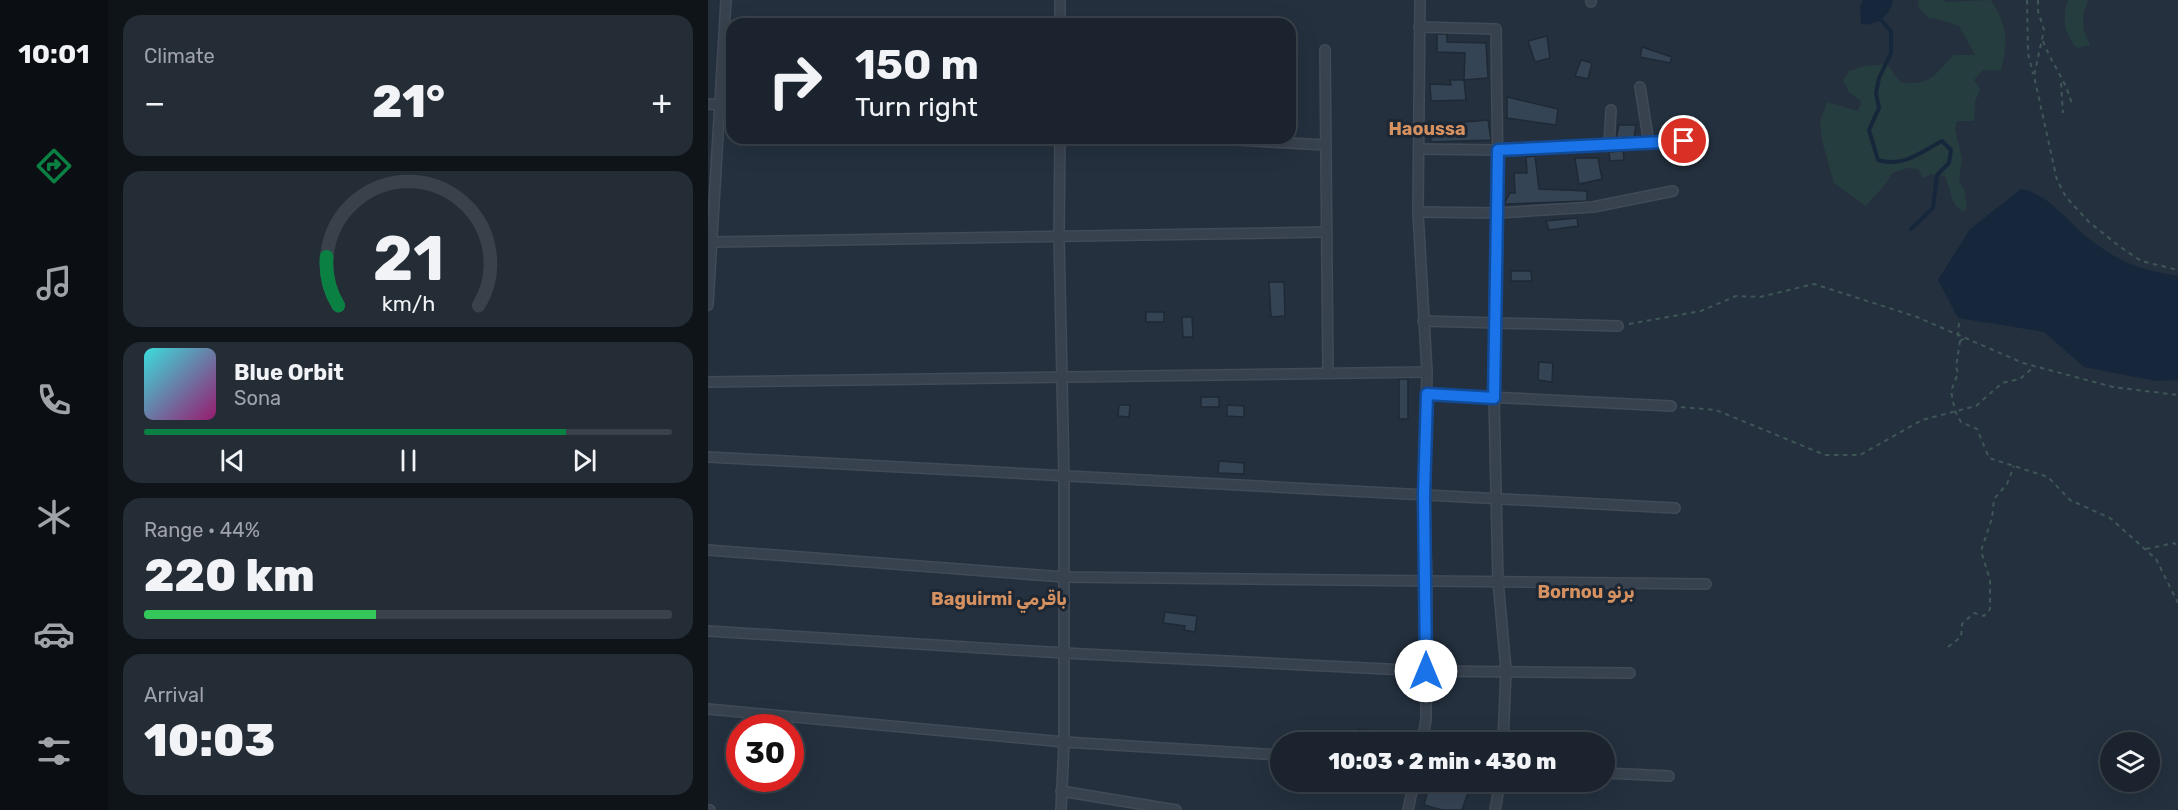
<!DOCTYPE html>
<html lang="en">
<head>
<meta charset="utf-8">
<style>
	:root { --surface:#1b242e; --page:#242c36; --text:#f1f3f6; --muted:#a0a4aa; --line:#39414a; --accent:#0b8043 }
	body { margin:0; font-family:Rubik,"Noto Sans Arabic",sans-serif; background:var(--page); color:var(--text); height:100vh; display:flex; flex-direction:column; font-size:22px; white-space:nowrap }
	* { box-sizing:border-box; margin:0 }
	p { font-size:20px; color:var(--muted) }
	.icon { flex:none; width:33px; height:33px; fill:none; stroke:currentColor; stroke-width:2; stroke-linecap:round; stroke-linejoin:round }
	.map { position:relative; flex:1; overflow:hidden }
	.drawer { display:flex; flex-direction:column; gap:15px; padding:15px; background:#0f1419; width:600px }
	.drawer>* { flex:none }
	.banner { position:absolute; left:18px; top:18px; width:570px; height:126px; border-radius:18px; box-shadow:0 6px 24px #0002,0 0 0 2px var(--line); background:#1b242e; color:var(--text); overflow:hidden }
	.controls { position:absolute; left:1392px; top:732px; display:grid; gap:12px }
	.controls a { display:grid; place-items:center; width:60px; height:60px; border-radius:50%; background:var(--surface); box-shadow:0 6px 24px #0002,0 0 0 2px var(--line); font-size:30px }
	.speed { position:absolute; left:18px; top:714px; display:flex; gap:12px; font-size:30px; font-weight:700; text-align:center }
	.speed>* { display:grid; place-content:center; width:78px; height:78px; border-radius:50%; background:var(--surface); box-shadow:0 6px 24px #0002,0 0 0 2px var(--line); line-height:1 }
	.speed .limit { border:9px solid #d22; background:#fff; color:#111 }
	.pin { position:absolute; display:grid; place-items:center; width:51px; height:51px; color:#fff; margin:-26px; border:3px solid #fff; border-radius:50%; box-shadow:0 2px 6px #0007 }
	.me { position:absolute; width:66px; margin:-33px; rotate:0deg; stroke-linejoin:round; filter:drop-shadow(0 0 4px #0008) }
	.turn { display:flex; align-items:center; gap:21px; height:126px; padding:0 30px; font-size:27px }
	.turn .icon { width:78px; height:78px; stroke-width:2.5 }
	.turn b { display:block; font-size:42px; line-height:51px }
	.big { font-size:45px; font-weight:800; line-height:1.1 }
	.drawer .card { flex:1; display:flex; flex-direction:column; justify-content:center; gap:9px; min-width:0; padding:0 21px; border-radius:18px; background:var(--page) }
	.drawer .dial { align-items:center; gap:0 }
	.dial svg { height:156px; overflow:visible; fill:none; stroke:var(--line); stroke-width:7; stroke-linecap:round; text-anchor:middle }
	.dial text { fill:var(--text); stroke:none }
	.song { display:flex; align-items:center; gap:18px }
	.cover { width:72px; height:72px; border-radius:9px; background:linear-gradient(135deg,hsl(180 70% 55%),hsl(320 70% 35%)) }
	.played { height:6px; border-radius:3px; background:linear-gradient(90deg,var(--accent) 80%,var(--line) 80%) }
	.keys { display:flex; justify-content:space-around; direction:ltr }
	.heat { display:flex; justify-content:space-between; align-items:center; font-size:33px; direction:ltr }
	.charge { height:9px; border-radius:4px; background:linear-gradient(90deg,#34c759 44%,var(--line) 0) }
	.trip { position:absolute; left:562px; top:732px; width:345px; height:60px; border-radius:30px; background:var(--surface); box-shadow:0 6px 24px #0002,0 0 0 2px var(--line); font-weight:800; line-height:60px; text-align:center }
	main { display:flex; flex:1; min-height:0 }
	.menu { display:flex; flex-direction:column; width:108px; justify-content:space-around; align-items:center; background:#0b0e12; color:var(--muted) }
	.menu .icon { width:42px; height:42px }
	.menu .selected { color:var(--accent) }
	.menu b { font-size:27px; color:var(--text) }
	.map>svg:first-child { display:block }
</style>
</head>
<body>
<main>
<nav class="menu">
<b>10:01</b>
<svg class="icon selected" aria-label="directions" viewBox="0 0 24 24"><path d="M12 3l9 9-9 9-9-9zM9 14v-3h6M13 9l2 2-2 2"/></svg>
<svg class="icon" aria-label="music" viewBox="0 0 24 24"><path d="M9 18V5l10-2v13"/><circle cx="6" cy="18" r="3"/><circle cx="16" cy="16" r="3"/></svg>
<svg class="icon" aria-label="phone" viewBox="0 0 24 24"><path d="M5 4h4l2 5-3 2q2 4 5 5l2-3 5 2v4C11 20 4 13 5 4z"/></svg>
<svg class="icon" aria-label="climate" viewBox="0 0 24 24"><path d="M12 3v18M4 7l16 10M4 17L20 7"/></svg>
<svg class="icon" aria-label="car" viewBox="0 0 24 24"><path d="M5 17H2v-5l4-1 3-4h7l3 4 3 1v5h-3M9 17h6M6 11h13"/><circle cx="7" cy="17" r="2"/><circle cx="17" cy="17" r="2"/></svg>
<svg class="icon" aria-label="filters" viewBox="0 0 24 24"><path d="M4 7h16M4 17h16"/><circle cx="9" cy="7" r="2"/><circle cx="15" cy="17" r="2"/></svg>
</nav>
<section class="drawer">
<div class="card"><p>Climate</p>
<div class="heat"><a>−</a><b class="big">21°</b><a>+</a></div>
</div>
<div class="card dial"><svg viewBox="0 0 100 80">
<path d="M14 69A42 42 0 1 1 86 69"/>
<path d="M14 69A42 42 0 0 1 8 44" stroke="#0b8043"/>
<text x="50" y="56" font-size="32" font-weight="700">21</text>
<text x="50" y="72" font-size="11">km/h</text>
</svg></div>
<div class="card">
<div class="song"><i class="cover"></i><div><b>Blue Orbit</b><p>Sona</p></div></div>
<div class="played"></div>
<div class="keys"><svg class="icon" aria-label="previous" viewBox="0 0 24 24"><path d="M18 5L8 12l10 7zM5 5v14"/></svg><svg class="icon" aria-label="pause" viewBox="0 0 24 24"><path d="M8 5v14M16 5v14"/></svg><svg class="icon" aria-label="next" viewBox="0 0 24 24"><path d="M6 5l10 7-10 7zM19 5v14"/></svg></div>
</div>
<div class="card"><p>Range · 44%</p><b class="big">220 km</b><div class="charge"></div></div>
<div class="card"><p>Arrival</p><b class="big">10:03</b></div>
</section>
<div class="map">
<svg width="1470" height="810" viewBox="0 0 1470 810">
	<rect width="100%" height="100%" fill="#24303e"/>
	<g fill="#263d3f">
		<path d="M1210,0H1236L1238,2L1283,0C1299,26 1301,40 1293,70H1275L1266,80L1272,89L1267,102L1266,121H1249L1247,130L1254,158L1251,181L1257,192L1259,208L1254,212L1246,203L1237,176L1223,174L1215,178L1210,169L1200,168L1184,173C1178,186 1167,194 1158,206L1126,183L1114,141L1112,121L1119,102L1150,111L1153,101L1141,92L1135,81L1141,71L1156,66L1179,64L1192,82C1220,87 1228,75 1245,55H1267L1251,26L1233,20L1220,18L1211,8Z"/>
		<path d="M1360,0H1380L1375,15L1376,31L1382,45L1369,48C1357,35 1353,17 1360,0Z"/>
	</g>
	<g fill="#16273c">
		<path d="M1155,0H1185C1183,15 1168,27 1153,24L1152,6Z"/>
		<path d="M1313,189C1342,194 1361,224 1384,241C1414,264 1434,270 1470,276V380L1448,381L1376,367L1336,332L1250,318L1230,280L1262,229Z"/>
	</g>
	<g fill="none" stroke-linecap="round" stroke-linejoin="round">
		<path stroke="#16273c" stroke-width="4" d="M1173,20L1183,31V53L1171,78L1168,93L1171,108L1161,130L1170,160C1195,168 1213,152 1234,141L1243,150L1241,163L1229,175L1225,208L1203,229"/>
	</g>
	<g fill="#354454" stroke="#1f2935" stroke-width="1.5">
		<polygon points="729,34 739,34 739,42 778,43 780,78 756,80 757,53 729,52"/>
		<polygon points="839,36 842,58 827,62 820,41"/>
		<polygon points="934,47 964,57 962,63 932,57"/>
		<polygon points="873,60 884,63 880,79 867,76"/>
		<polygon points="742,80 756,80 758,100 723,101 722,84 743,85"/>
		<polygon points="799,97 850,109 848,125 799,118"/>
		<polygon points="780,120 783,140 723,142 721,121 744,123"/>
		<polygon points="911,125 928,125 926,137 908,138"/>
		<polygon points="915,151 916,160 902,161 901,152"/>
		<polygon points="827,156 831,189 879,191 879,201 796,204 802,193 807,193 806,173 819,173 818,157"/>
		<polygon points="867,158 890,158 894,179 871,184"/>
		<polygon points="869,218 870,226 841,230 838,221"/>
		<polygon points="803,271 823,271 824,281 803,281"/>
		<polygon points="561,282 576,282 577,316 563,317"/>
		<rect x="438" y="312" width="18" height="10"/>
		<polygon points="474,317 484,317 485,337 475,337"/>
		<polygon points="831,362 845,363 844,382 830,380"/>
		<rect x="691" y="379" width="9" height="40"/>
		<rect x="493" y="397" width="18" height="10"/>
		<polygon points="411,405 422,405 421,417 410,416"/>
		<polygon points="519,405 536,406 536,417 519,416"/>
		<polygon points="511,461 536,463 536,474 510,473"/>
		<polygon points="457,612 489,616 487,632 476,630 477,626 455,623"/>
		<polygon points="651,729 679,733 678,742 649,742"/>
		<polygon points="722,782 753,782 751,790 760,793 754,810 734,810 716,805"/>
	</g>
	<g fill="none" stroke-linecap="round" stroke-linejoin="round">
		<g stroke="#414b57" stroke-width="12">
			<g id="street">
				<polyline points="352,0 352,24"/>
				<polyline points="712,0 710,212 719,372 716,495 719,581 718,720 714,742"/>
				<polyline points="883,2 883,0"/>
				<polyline points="711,27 788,29 790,180 786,398 790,581 798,670 795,742"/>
				<polyline points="617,50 620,373"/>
				<polyline points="932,87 941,143"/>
				<polyline points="0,104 24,106"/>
				<polyline points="352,138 351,236 356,477 356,742 353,810"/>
				<polyline points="492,138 618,145"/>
				<polyline points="901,145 903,110"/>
				<polyline points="711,149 790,150 976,141"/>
				<polyline points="710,212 790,213 885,207 965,191"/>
				<polyline points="3,242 619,232"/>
				<polyline points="0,305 18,0"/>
				<polyline points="715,321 910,326"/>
				<polyline points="0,382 719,372"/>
				<polyline points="719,394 963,406"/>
				<polyline points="0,457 967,508"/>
				<polyline points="0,550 356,577 998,584"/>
				<polyline points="0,631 356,653 719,671 922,673"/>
				<polyline points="0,709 356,742 573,755"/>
				<polyline points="897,773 961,776"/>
				<polyline points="353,791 468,810"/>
				<polyline points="0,810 2,810"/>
				<polyline points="700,810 706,782"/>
				<polyline points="787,810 792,782"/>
			</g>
		</g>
		<g stroke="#3f5657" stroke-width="2" stroke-dasharray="4.5 4.5" stroke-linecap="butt">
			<polyline points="1319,0 1320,53 1325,74"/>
			<polyline points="1330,0 1330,11 1336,30 1326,76 1349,180 1358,197 1381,222 1411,246 1433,261 1470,270"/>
			<path d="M1335,41C1343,63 1359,82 1364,105"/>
			<polyline points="1353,83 1355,113"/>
			<polyline points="1251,323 1250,335 1252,341 1257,338"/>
			<polyline points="921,324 993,311 1028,296 1052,297 1106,284 1209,317 1315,363 1405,387 1470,395"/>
			<polyline points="1252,341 1248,367 1250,373 1243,391 1247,411 1253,422 1269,429 1281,458 1340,477 1362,500 1402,518 1448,559 1470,603"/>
			<polyline points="973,407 1008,410 1117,455 1152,455 1214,420 1268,406 1294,383 1312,379 1327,366"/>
			<polyline points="1438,549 1466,543 1470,546"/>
			<polyline points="1240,647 1253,637 1254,624 1266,613 1276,616 1282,609 1282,580 1273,551 1284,518 1286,499 1299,484 1306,466"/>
		</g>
		<use href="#street" stroke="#38424e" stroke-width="9"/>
	</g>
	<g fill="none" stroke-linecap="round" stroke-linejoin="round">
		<g stroke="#114b97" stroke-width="15">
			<polyline id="route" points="718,671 716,495 719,394 786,398 790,150 976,141"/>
		</g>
		<use href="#route" stroke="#1a73e8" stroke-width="10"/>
	</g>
	<g text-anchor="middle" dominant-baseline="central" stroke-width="6" stroke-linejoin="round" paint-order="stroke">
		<g font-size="18" font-weight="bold" fill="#d69161" stroke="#1d2733">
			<text x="719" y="129">Haoussa</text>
			<text x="878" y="592">Bornou برنو</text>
			<text x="291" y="599">Baguirmi باقرمي</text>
		</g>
	</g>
</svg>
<div class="controls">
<a><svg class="icon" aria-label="layers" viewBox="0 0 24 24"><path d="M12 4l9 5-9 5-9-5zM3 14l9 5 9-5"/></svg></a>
</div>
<div class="speed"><div class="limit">30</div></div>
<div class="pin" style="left:976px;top:141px;background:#d93025"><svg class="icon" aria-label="arrive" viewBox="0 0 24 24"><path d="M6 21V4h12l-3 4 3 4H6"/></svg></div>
<svg class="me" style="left:718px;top:671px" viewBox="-20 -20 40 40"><circle r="19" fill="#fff"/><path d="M0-13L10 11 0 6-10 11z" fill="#1a73e8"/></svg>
<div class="trip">10:03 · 2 min · 430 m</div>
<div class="banner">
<div class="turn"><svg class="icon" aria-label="right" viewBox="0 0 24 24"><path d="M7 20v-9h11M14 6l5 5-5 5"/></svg><div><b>150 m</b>Turn right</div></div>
</div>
</div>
</main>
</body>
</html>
